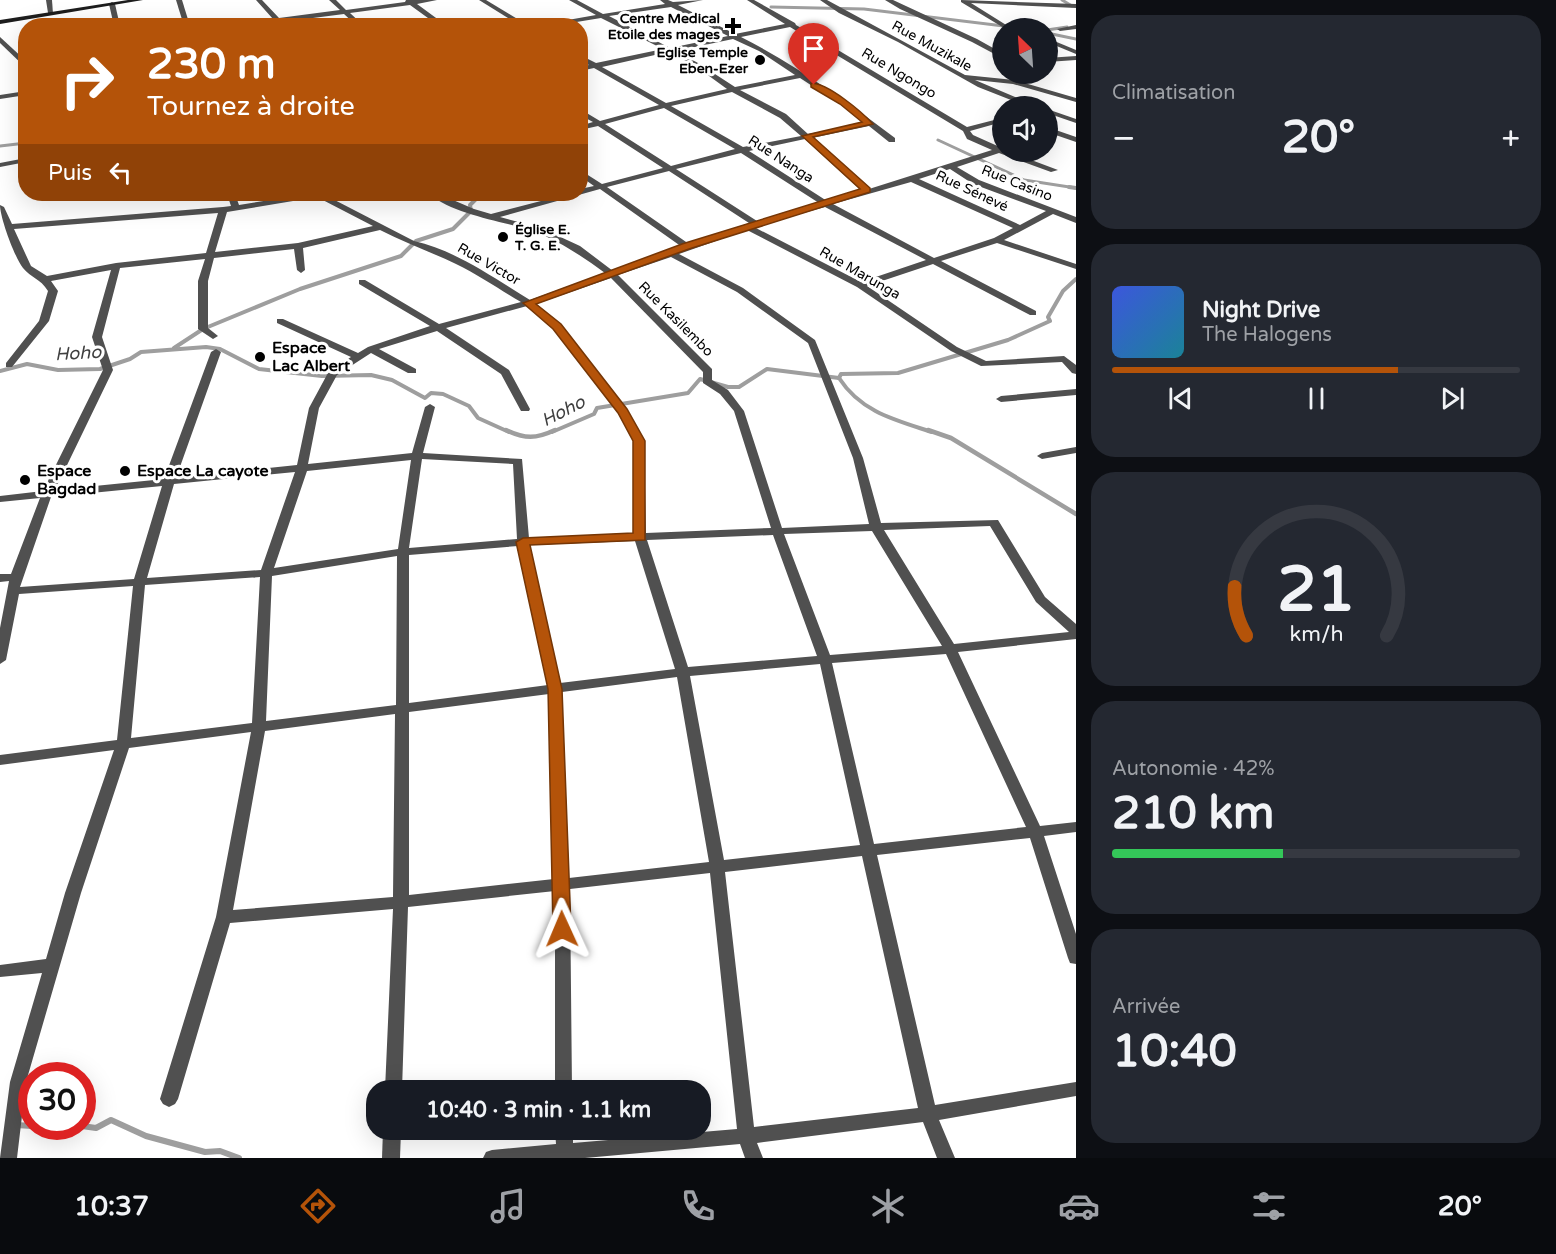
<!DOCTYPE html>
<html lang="fr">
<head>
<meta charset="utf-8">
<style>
	:root { --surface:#171b24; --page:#242831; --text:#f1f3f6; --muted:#9ea1a6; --line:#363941; --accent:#b45309 }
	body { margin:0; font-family:"Varela Round",sans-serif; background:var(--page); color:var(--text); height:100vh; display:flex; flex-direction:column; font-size:22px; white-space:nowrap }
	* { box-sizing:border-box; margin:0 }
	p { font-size:20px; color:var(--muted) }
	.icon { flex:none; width:33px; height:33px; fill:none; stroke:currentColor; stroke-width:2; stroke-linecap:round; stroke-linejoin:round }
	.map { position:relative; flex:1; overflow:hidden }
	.sheet { display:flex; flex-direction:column; gap:15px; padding:15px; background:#0d0f14; width:480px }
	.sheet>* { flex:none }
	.top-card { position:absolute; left:18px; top:18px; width:570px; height:183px; border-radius:24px; box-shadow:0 6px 24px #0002; background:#b45309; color:#fff; overflow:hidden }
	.needle { width:39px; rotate:335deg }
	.controls { position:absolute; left:992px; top:18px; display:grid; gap:12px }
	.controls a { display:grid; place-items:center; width:66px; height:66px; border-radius:50%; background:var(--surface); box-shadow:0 6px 24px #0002; font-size:30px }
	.speed { position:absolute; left:18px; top:1062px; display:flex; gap:12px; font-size:30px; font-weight:700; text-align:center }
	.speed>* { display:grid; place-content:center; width:78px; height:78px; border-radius:50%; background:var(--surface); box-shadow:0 6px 24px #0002; line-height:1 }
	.speed .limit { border:9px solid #d22; background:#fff; color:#111 }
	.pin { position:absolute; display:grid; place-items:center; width:51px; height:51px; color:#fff; margin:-62px -26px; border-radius:50% 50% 50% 0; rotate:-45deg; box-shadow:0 0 6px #0007 }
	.pin .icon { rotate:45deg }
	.me { position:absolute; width:66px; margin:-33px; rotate:359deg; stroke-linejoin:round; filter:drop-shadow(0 0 4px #0008) }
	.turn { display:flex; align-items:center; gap:21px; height:126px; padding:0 30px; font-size:27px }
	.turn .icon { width:78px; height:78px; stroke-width:2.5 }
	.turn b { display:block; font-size:42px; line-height:51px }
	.then { display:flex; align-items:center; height:57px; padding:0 30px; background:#0003; gap:12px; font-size:22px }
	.big { font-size:45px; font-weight:700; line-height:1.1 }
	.sheet .card { flex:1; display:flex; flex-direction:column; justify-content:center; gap:9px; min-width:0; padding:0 21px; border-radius:24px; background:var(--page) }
	.sheet .dial { align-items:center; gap:0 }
	.dial svg { height:156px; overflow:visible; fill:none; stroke:var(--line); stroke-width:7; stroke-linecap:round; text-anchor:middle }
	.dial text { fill:var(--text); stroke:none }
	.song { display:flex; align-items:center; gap:18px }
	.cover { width:72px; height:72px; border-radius:9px; background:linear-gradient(135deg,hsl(230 70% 55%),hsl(190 70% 35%)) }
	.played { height:6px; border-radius:3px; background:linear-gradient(90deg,var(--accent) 70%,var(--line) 70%) }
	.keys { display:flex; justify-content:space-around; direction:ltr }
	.heat { display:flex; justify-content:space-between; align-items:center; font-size:33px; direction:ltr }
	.charge { height:9px; border-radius:4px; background:linear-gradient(90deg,#34c759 42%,var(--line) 0) }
	.trip { position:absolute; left:366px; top:1080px; width:345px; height:60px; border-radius:24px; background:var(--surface); box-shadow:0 6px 24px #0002; font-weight:700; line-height:60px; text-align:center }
	.menu { display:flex; height:96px; justify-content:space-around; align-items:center; background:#090b0e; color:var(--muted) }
	.menu .icon { width:42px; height:42px }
	.menu .current { color:var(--accent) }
	.menu b { font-size:27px; color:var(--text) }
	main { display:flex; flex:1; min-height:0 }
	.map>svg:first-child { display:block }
</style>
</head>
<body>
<main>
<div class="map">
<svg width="1076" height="1158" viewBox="0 0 1076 1158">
	<rect width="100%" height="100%" fill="#fff"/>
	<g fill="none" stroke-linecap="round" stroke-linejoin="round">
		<g stroke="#9e9e9e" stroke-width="3">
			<polyline points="1062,0 1072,6"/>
			<polyline points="771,7 864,9 1020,28"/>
			<polyline points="1047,30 1067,27"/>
			<polyline points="1047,33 1076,39"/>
			<polyline points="938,140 1024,180 1076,188"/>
			<polyline points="0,146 26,143"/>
		</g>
		<g stroke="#9e9e9e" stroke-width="4">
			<polyline points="1069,187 1076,188"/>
			<polyline points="174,348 203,329 300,289 401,256 416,241 453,229 471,211 470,205 481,194"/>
			<polyline points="0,371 27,364 58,370 100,369 130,359 141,352 206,347 220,349 259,369 322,376 371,375 392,380 425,398 431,393 443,394 469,406 478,418 509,432"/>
			<path d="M839,378C861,412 895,420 932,432"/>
			<polyline points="839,378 841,374 898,373 1008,340 1050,321 1048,317 1063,291 1076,279"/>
			<polyline points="552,432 594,414 597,408 688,393 700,379 728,387 739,387 767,369 839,378"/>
		</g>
		<g stroke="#9e9e9e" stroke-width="4.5">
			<path d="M506,430C525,439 536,439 555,430"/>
			<polyline points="928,430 951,438 1076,514"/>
		</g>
		<g stroke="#9e9e9e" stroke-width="6">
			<polyline points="16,1125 32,1126"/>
			<polyline points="82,1126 96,1128 111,1120 146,1136 205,1152 220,1151 239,1158"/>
		</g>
		<g fill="#505050" fill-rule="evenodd">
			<polygon points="46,0 52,0 53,14 48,13"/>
			<polygon points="176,0 182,0 190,26 184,26"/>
			<polygon points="256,0 262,0 279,18 340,10 329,0 336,0 346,10 405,2 406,0 437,0 417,4 447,26 439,26 410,5 350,13 364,26 357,26 344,14 282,22 282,24 280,25 276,23 232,26 273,19"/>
			<polygon points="479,0 486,0 529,26 521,26"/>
			<path d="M569,0H577L603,14L665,4L660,0H668L673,2L703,0L678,5L735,34L785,24L747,0H754L795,23L796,25L967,127L1002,118V122L970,131L973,135L1002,148V152H1010L1058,170L1051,172L999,153L957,167L979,180L1076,217V223L1053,214L1004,240L1076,264V269L997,243L941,261L1036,311V315H1030L933,264L867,286L957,347L986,361L1064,356L1076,365V374L1072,373L1062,362L981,366L951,351L857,287L747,230L679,254L743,288L815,340L863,458L881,523L998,520L1045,597L1076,624V639L958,652L1040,826L1076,822V832L1044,836L1076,934V964L1070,963L1068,958L1030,838L877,855L935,1105L1076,1082V1096L939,1120L955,1158H937L923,1122L757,1143L763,1158H745L740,1144L585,1158H483L486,1152L492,1150L556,1144L555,1130H573V1143L737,1129L710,873L570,889L572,1090H555V891L408,907L402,1090H385L393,909L230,923L178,1099L175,1104L169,1107L163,1104L160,1099L216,917L251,732L129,748L81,893L26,1082L17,1158H0L10,1082L42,973L0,977V965L46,959L65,893L114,750L0,765V755L117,740L133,586L19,594L6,660L0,664V628L9,581L0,582V574H11L40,498L0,502V496L43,491L103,370L92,337L111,270L51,281L58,291L49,321L12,367H6V363L39,321L48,291C40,278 31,278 23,268C15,258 0,218 0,205L4,207L12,224L223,207L231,206L227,194H235L239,205L307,194H323L414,241C455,250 494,278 530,300L605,273C583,257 560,241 533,231C502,221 455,215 429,194H439L474,209L491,214L568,194H580V189L594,186L580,176V170L602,184L663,168L598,126L580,130V126L593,122L580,115V109L600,121L659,105L594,68L580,71V67L589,65L580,60V55L596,63L663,49L601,18L552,26H534L596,15ZM671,7L728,36L670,48L609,16ZM790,27L963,131L967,139L992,150L869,189L812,138L869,126L889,142H895V138C846,101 796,65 741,37ZM733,39L759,51L795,75L735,87L698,63L676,51ZM668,52L694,65L727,89L666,103L602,67ZM800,78L840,104L865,123L808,134L786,114L740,90ZM732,92L780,118L801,136L743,147L671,106ZM664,108L735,149L671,166L605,124ZM805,139L862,191L827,201L749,151ZM741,153L819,203L757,221L676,169ZM950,169L973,184L1046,211L1020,225L919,179ZM669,171L749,223L689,244L607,187ZM911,182L1013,228L994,238L934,258L833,204ZM600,189L682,247L613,271L580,246L541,228L500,217ZM317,197L373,226L298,243L215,252L227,212ZM825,207L926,260L861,282L754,227ZM218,213L206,253L116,263L47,276L31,266L14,229ZM380,230C405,243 431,252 456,264C479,275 500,290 521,302L439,324L365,280H359V284L430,326L368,347L358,353L283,319H277V323L351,357L329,371L309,408L297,465L176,478L221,352L216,349L211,352L164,479L55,490L113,370L102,337L120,268L205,259L198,281V329L213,339L218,336L208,328V281L214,258L294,249L297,270L301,273L305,270L303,248ZM671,257L737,292L808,343L853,458L869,524L782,528L744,411L728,390L712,380V369L618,275ZM611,278L703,372V383L720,394L734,411L771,528L646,533L644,441L627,410L560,324L536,304ZM527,306L554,328L618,413L634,441V534L529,538L522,459L423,453L435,407L430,404L425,407L412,453L308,464L319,408L337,375L371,353L408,373H416V369L379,349L437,331L501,374L521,411H529L530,409L509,370L446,328ZM422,459L513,464L517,539L409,548ZM411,460L398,549L274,568L307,471ZM295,472L261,570L147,578L174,484ZM162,486L134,579L20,587L51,497ZM990,526L1036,602L1069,632L954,644L884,530ZM872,531L942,646L830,655L784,534ZM773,535L817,656L688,667L647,540ZM635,541L675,669L560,683L530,545ZM518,546L548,685L409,703V555ZM397,556L396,705L266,721L272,576ZM260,577L252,723L131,738L145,585ZM946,654L1026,827L874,844L832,663ZM820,664L860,845L724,860L690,676ZM677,677L709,862L569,878L562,692ZM549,694L554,879L409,895V712ZM395,714L393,897L233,910L265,731ZM862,856L918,1108L754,1127L725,872Z"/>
			<polygon points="820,0 827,0 965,75 1014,80 1076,98 1076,102 1013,84 975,80 1036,106 1026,106 978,87 898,42 839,13"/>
			<polygon points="885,0 893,0 977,39 1002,53 1002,58 972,42 900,9"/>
			<polygon points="961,0 1076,4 1076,8 971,3 1011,28 1004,28 961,2"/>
			<polygon points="112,2 115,4 120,26 114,26 109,4"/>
			<polygon points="1076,25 1076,29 1060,31 1057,29"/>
			<polygon points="0,37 26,61 26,68 0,43"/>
			<polygon points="1047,38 1076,50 1076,54 1047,42"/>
			<polygon points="1076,56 1076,60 1047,62 1047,58"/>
			<polygon points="26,91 26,95 0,99 0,95"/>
			<polygon points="1047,109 1076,119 1076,123 1047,113"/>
			<polygon points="1047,127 1076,137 1076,142 1047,132"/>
			<polygon points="26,158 26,162 0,167 0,163"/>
			<polygon points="1076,389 1076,395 1001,402 996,399 1001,396"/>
			<polygon points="1076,447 1076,453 1042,459 1037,456 1042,453"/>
			<polygon points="383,1130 401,1130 400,1158 382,1158"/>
		</g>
		<polygon fill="#1d1d1d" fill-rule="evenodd" points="128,0 143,0 0,24 0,20"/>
	</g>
	<path fill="#b45309" stroke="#753606" stroke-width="1.5" d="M811,83C828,83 862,112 873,124L813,137L870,188V192L689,249L536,304L561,324L627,409L645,441V540L530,545L562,689L571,929L568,934H556L553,929L548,689L516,542L523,538L633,533V441L618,413L553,329L523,303L682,244L860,189L802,136L862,122L840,104L811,87Z"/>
	<g fill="#000" stroke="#fff" stroke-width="2">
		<path d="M730 17h6v6h6v6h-6v6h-6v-6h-6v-6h6z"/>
		<circle cx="760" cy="60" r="6"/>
		<circle cx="503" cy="237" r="6"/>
		<circle cx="260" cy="357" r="6"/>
		<circle cx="125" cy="471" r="6"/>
		<circle cx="25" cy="480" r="6"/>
	</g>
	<g text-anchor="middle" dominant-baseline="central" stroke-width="6" stroke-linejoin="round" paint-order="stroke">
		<g font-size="14" font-weight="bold" fill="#000" stroke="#fff" text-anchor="end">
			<text x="720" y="18">Centre Medical<tspan x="720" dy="16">Etoile des mages</tspan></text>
			<text x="748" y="52">Eglise Temple<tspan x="748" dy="16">Eben-Ezer</tspan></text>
			<text x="515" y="229" text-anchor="start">Église E.<tspan x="515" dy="16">T. G. E.</tspan></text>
		</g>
		<g font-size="14" fill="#000" stroke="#fff">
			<text transform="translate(932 46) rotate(29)">Rue Muzikale</text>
			<text transform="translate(899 73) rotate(31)">Rue Ngongo</text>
			<text transform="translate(781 159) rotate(33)">Rue Nanga</text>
			<text transform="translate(1017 183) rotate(22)">Rue Casino</text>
			<text transform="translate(972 191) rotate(25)">Rue Sénevé</text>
			<text transform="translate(489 264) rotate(30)">Rue Victor</text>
			<text transform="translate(860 273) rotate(30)">Rue Marunga</text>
			<text transform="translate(676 319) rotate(45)">Rue Kasilembo</text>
		</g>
		<g font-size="16" font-weight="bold" fill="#000" stroke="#fff" text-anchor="start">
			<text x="272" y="348">Espace<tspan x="272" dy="18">Lac Albert</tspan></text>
			<text x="37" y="471">Espace<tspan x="37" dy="18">Bagdad</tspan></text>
			<text x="137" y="471">Espace La cayote</text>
		</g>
		<g font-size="18" font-style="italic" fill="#3f3f3f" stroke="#fff">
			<text transform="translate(78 353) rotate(-3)">Hoho</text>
			<text transform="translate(563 411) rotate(-27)">Hoho</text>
		</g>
	</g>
</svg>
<div class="controls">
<a><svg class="needle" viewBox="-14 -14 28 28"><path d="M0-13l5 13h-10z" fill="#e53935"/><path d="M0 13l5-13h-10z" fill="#9ea1a6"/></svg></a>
<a><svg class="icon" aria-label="sound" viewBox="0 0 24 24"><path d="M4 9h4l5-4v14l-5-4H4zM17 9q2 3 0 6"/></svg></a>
</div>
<div class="speed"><div class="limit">30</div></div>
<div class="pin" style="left:814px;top:85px;background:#d93025"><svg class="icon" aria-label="arrive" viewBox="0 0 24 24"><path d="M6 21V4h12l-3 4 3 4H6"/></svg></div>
<svg class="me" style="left:562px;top:929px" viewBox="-20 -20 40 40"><path d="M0-17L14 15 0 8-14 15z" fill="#b45309" stroke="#fff" stroke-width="4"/></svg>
<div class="trip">10:40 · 3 min · 1.1 km</div>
<div class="top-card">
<div class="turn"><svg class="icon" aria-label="right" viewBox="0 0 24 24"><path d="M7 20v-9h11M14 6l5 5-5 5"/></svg><div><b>230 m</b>Tournez à droite</div></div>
<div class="then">Puis<svg class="icon" aria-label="left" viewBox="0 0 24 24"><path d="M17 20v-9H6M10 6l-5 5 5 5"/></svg></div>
</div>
</div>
<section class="sheet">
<div class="card"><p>Climatisation</p>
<div class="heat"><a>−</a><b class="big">20°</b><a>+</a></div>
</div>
<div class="card">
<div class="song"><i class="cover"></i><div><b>Night Drive</b><p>The Halogens</p></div></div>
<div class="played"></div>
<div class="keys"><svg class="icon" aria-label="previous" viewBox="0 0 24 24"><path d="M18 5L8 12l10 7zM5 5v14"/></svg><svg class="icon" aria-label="pause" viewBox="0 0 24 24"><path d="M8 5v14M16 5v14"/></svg><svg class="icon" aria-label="next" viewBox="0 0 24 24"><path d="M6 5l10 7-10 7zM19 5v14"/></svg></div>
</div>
<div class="card dial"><svg viewBox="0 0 100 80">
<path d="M14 69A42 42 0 1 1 86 69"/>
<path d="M14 69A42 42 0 0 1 8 44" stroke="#b45309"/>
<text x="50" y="56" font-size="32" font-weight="700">21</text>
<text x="50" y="72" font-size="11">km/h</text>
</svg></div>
<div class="card"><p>Autonomie · 42%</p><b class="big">210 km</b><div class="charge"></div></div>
<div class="card"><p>Arrivée</p><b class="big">10:40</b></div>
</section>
</main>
<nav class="menu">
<b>10:37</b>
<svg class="icon current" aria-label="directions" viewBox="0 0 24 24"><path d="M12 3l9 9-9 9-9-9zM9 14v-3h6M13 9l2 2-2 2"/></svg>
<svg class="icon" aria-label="music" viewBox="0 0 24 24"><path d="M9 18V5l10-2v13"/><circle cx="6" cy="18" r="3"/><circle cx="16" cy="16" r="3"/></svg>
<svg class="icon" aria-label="phone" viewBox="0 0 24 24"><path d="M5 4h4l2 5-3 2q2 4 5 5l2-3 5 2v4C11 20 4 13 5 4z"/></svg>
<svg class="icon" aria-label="climate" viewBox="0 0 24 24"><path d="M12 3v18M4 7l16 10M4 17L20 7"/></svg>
<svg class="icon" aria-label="car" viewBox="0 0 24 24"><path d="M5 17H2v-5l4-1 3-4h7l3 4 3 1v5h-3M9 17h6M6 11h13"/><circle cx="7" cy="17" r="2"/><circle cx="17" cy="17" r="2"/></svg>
<svg class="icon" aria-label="filters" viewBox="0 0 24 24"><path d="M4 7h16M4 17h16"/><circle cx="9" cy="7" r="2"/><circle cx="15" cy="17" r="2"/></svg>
<b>20°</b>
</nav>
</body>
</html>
